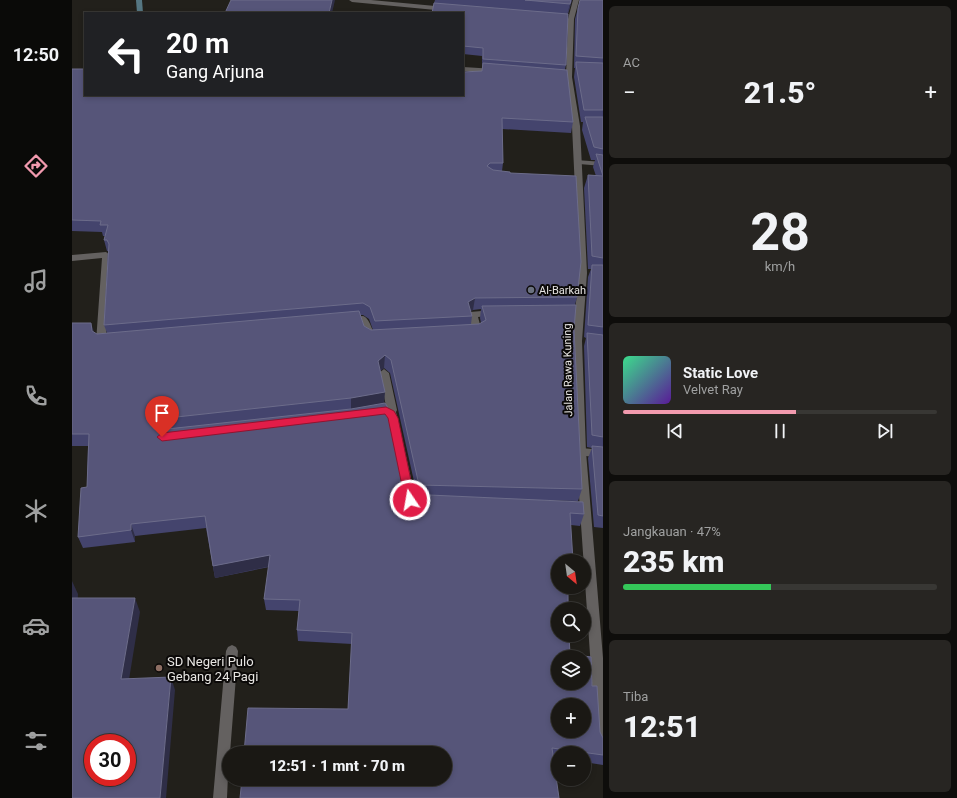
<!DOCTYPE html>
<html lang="id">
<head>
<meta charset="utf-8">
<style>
	:root { --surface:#1a1814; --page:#272522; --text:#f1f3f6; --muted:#9fa0a0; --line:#383734; --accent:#f29aae }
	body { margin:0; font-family:Roboto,sans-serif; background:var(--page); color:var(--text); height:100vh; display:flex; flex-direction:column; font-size:15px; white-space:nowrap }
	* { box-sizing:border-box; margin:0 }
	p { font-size:13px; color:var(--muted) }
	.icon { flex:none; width:22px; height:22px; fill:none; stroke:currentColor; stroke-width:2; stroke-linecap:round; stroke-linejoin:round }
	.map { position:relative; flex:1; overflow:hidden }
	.panel { display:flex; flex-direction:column; gap:6px; padding:6px; background:#0e0d0b; width:354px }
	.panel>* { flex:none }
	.guide { position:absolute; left:12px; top:12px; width:380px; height:84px; border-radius:0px; box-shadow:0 2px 6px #0003,0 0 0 1px var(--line); background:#202124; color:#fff; overflow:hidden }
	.needle { width:26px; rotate:151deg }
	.buttons { position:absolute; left:479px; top:554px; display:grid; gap:8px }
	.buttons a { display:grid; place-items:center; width:40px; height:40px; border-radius:50%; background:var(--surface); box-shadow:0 2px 6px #0003,0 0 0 1px var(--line); font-size:20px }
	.speed { position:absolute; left:12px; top:734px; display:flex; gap:8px; font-size:20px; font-weight:700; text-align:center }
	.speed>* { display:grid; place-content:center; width:52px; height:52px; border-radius:50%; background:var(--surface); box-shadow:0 2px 6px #0003,0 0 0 1px var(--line); line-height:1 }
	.speed .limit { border:6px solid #d22; background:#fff; color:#111 }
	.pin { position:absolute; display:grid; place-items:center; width:34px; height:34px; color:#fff; margin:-41px -17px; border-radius:50% 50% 50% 0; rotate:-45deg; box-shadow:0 0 4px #0007 }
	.pin .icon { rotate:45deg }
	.me { position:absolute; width:44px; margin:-22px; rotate:348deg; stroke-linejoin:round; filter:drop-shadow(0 0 3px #0008) }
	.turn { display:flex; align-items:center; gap:14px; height:84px; padding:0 16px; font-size:18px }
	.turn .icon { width:52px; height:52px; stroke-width:2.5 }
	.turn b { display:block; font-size:28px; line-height:34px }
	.big { font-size:30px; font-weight:800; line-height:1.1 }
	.panel .widget { flex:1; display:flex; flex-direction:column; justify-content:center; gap:6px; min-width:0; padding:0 14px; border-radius:6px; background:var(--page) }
	.panel .dial { align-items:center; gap:0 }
	.dial b { font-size:52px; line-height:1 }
	.song { display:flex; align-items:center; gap:12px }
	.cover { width:48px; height:48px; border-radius:6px; background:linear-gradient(135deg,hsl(150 70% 55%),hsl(270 70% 35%)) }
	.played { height:4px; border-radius:2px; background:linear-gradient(90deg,var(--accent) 55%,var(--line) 55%) }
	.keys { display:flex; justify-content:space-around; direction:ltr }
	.heat { display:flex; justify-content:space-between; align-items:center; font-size:22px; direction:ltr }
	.charge { height:6px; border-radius:3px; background:linear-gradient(90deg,#34c759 47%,var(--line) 0) }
	.trip { position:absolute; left:150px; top:746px; width:230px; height:40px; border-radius:20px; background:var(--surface); box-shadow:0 2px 6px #0003,0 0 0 1px var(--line); font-weight:800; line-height:40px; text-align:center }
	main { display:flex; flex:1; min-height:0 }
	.menu { display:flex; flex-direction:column; width:72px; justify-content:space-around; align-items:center; background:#0a0a08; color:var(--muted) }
	.menu .icon { width:28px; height:28px }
	.menu .current { color:var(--accent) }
	.menu b { font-size:18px; color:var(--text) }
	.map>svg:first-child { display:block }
</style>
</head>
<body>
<main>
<nav class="menu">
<b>12:50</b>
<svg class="icon current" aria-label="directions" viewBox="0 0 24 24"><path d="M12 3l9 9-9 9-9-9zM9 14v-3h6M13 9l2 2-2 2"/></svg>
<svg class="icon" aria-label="music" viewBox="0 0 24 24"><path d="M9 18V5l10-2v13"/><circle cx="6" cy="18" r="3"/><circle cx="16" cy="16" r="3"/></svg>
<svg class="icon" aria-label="phone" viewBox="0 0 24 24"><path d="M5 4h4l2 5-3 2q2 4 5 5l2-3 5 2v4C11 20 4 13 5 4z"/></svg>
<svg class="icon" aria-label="climate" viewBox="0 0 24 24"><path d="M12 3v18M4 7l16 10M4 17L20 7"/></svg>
<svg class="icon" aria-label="car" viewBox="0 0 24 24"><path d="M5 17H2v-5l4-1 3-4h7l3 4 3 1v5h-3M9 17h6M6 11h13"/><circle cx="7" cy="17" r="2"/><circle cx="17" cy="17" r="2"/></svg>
<svg class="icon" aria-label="filters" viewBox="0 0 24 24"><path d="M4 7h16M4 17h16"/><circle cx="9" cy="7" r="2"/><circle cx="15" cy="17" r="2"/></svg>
</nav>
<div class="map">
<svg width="531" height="798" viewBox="0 0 531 798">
	<rect width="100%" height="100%" fill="#22201b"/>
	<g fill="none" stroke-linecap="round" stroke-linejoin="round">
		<polygon fill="#557682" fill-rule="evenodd" points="64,0 70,0 71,13 65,13"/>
		<g fill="#646160" fill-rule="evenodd">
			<polygon points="277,0 299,0 374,7 377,9 374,11 280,2"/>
			<polygon points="391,67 423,69 426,71 423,73 391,71"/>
			<polygon points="504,160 531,162 531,166 507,164 504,164"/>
			<polygon points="34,252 38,255 34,339 39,342 37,344 29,345 24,342 30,258 0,261 0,255"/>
			<polygon points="421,310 424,311 426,313 424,315 406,317 410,332 408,334 396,334 394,332 396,330 400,329 396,314 398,312"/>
			<path d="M291,316C298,318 300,332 305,338L303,340H295L288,322L277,323L272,320L277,317Z"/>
			<polygon points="312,369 317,373 325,410 324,412 343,496 350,503 348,506 344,508 334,502 333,499 314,415 300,414 299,411 300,408 314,406 307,373"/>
			<polygon points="509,448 531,450 531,458 505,455 504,452 505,449"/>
			<polygon points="160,645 164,647 166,651 158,753 157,753 155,798 141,798 154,651 156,647"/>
		</g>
		<polygon fill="#646160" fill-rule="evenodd" points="501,0 507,0 502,19 500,77 508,126 515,273 510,341 514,452 531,658 531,748 526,746 524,741 504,452 500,341 507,273 500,126 494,77 496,19"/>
	</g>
	<g fill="#44446d" fill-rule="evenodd">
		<path d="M363,0H500L496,14L494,65L493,69L501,122L499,133L430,129L431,163L430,171L438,173L505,297L503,305L502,329L510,489L506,501L449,500L512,514L508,526L499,525L486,587H501L498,594H496L498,654L520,686L528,732L531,738V765L512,762V753H486V758L481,757L276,709L280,644L226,641L225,630L227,611L194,610L192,599L197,567L143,578L134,528L63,536V542L11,548L6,537L15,487L16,446H0V323L25,334L35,333L32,325L36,251H35L32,240L33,236H31L30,232L0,231V69L391,95L410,71V56L391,54V13L362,3ZM409,309L408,318L409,323L407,324H399L400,316L398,311L401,310ZM288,315H291L297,319L301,330H299L292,326ZM312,368L318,373L345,495L335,494L312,403L308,371Z"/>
		<polygon points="531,0 531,528 522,527 516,458 520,448 515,447 512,346 514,338 512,337 516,277 519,269 516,269 512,188 516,175 524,176 521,167 523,160 519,160 510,130 511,122 509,122 502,77 503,68 502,68 503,19 506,8"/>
	</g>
	<g fill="#2f2e47">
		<polygon points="260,0 263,0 260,13 257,13"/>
		<polygon points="499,0 500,0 495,15 498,4"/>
		<polygon points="403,298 401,310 395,313 396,302"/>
		<polygon points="19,323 23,335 20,331"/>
		<polygon points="313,355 312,368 306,373 306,361"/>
		<polygon points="313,392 312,405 279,411 279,398"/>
		<polygon points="86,419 89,432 84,434 79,425 81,421"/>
		<polygon points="59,524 63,536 63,542 59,530"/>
		<polygon points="198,555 199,566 143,578 141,566"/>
		<polygon points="0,581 6,594 5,613 0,601"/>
		<polygon points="63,598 68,612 55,692 49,679"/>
		<polygon points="99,677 103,690 94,798 88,798"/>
	</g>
	<g fill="#565579" stroke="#6c6c8a" fill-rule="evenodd">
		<polygon points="159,0 260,0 257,13 153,13"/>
		<polygon points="453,0 499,0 498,4"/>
		<polygon points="508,0 531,0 531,58 504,56 506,8"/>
		<polygon points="362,3 496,14 494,65 411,59 411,48 391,46 391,13 360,13"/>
		<polygon points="504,62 531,63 531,110 512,110 504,65"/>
		<polygon points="411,63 495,70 501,122 430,118 431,163 418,163 415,166 421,170 438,172 438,173 504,176 509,262 505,297 403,298 396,302 400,316 303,321 298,307 291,303 32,325 37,244 35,240 32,240 36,225 28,225 29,221 0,220 0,69 13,69 13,95 391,95 391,72 410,71"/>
		<polygon points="513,117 531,117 531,149 522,147"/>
		<polygon points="524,154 531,155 531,258 520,256 516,175 531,176"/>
		<polygon points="520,265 531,265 531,327 516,325"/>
		<path d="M504,305L502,329L510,489L347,485L319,360L313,355L306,361L313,392L279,398L86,419L81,421L79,425L82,429L86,430L279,409L313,403L315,406L335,494L511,502L512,514L498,513L501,561H486V587H496V609H486V635H497L498,654L519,657L520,686H525L528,732L531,738V755L480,748L487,798H168L170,779H373V753H172L176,708L276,709L280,633L225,630L228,600L192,599L198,555L141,566L133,516L59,524V530L6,537L9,488L15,487L17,434H0V323H19L20,331L25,334L287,311L292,326L299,330L407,324L414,320L410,306ZM486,657H512V683H486ZM486,705H512V731H486Z"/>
		<polygon points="515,333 531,335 531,437 520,435"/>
		<polygon points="520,446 531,447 531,516 526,515"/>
		<path d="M0,598H63L49,679L99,677L88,798H0ZM21,743H55V777H21Z"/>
	</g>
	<polygon fill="#e11d48" stroke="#92132f" points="314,407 322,411 326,418 343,500 338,504 333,500 316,418 313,414 90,441 85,437 90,433"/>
	<circle fill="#6b7280" stroke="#0b0908" stroke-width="1.5" cx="459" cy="290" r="4"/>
	<circle fill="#8d6e63" stroke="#0b0908" stroke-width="1.5" cx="87" cy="668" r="4"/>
	<g text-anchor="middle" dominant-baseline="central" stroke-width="4" stroke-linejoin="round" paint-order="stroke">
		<g font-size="11" fill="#e7e5e2" stroke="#0b0908" text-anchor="start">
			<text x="467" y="290">Al-Barkah</text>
		</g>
		<g font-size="11" fill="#e7e5e2" stroke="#0b0908">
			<text transform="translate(496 370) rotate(-91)">Jalan Rawa Kuning</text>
		</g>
		<g font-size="13" fill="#e7e5e2" stroke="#0b0908" text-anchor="start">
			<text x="95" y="661">SD Negeri Pulo<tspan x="95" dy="15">Gebang 24 Pagi</tspan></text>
		</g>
	</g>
</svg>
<div class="buttons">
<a><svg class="needle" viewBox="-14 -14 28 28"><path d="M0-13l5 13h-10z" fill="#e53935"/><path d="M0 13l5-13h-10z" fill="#9fa0a0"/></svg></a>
<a><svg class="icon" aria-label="search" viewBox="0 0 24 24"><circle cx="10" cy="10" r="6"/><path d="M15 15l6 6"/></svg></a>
<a><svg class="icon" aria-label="layers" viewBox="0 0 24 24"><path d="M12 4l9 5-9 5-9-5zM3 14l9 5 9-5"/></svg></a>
<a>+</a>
<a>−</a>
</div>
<div class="speed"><div class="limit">30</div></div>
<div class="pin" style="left:90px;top:437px;background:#d93025"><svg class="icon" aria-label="arrive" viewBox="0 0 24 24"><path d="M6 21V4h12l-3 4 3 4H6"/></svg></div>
<svg class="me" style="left:338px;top:500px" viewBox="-20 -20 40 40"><circle r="17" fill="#e11d48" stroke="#fff" stroke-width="3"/><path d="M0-11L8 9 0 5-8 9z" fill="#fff"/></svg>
<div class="trip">12:51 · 1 mnt · 70 m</div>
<div class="guide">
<div class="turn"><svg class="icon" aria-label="left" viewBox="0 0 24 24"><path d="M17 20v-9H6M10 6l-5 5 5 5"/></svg><div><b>20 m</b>Gang Arjuna</div></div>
</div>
</div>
<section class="panel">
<div class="widget"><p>AC</p>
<div class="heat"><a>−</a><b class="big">21.5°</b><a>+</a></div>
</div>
<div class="widget dial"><b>28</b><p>km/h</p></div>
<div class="widget">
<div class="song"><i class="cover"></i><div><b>Static Love</b><p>Velvet Ray</p></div></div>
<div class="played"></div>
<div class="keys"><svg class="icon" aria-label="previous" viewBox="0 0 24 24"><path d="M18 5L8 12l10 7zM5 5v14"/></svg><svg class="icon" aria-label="pause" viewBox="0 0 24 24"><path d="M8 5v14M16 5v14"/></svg><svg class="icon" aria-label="next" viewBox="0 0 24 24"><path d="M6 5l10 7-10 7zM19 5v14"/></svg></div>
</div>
<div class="widget"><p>Jangkauan · 47%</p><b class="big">235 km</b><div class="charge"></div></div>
<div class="widget"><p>Tiba</p><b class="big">12:51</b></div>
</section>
</main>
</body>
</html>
